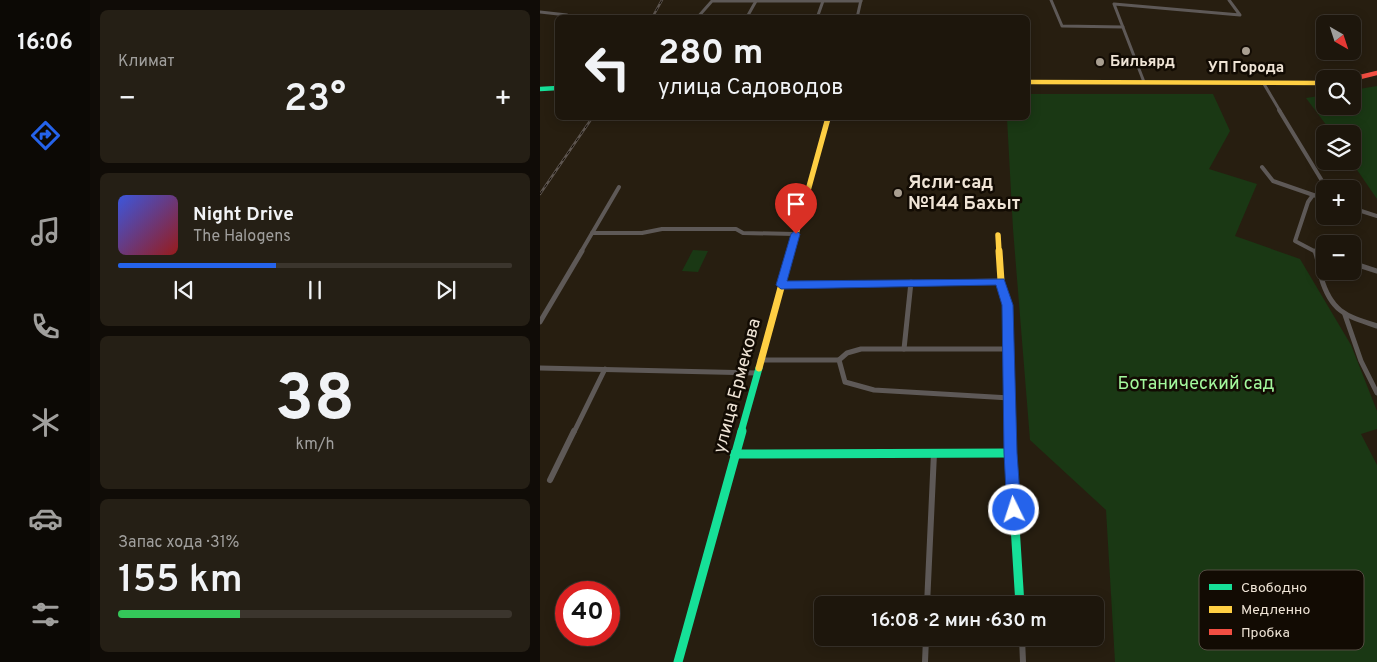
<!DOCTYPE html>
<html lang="ru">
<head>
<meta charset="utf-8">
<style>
	:root { --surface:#1d160c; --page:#251f15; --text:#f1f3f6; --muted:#a09f9d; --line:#3b352d; --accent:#2563eb }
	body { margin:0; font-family:Overpass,sans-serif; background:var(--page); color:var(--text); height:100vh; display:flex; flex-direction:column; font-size:19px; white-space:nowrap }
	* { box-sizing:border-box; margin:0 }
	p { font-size:16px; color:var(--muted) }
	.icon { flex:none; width:28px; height:28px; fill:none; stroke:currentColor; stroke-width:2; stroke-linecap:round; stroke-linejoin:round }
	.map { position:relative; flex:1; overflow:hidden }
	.drawer { display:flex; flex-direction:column; gap:10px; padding:10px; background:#100c07; width:450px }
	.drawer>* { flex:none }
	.guide { position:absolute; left:15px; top:15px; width:475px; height:105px; border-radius:8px; box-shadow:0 2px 12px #0003,0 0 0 1px var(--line); background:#1d160c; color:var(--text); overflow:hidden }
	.needle { width:32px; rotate:141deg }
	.controls { position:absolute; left:776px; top:15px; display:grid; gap:10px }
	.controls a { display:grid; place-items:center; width:45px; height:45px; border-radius:8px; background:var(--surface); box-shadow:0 2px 12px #0003,0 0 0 1px var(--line); font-size:25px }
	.speed { position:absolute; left:15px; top:581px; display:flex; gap:10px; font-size:25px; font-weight:700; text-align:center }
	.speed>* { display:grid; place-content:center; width:65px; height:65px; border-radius:50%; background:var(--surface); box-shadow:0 2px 12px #0003,0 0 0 1px var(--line); line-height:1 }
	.speed .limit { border:8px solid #d22; background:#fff; color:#111 }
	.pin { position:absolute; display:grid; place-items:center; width:42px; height:42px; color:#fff; margin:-51px -21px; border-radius:50% 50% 50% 0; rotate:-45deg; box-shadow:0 0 5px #0007 }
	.pin .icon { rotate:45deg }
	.me { position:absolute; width:55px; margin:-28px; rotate:356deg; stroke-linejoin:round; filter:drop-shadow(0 0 4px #0008) }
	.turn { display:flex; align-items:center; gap:18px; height:105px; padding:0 20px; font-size:22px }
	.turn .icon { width:65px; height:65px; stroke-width:2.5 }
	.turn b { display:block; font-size:35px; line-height:42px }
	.big { font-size:38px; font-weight:600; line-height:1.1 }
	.drawer .card { flex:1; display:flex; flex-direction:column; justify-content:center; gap:8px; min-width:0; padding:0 18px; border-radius:8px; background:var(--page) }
	.drawer .dial { align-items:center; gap:0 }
	.dial b { font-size:65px; line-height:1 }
	.song { display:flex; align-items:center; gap:15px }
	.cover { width:60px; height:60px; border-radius:8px; background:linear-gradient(135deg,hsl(230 70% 55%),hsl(0 70% 35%)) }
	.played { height:5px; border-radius:2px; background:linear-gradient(90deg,var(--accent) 40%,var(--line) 40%) }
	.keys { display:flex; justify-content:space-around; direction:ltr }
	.heat { display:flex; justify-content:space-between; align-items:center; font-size:28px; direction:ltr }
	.charge { height:8px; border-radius:4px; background:linear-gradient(90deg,#34c759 31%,var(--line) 0) }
	.trip { position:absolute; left:274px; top:596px; width:290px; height:50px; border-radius:8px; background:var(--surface); box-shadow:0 2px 12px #0003,0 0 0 1px var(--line); font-weight:600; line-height:50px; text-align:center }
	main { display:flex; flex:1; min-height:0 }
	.dock { display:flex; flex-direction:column; width:90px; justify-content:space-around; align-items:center; background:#0c0905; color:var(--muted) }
	.dock .icon { width:35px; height:35px }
	.dock .on { color:var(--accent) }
	.dock b { font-size:22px; color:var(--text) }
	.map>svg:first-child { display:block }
</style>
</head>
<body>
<main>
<nav class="dock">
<b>16:06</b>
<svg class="icon on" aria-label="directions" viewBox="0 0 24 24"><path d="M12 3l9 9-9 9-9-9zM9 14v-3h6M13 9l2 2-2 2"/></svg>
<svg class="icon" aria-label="music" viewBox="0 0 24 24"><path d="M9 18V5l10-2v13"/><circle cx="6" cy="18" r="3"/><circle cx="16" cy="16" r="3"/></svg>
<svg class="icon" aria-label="phone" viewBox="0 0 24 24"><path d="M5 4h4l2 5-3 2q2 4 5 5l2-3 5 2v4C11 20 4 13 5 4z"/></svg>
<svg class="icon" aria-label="climate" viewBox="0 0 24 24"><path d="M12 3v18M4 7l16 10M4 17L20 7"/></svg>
<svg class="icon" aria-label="car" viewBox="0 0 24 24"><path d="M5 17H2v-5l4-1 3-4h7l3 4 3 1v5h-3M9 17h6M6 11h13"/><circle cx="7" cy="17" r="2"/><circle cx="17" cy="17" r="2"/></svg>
<svg class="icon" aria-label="filters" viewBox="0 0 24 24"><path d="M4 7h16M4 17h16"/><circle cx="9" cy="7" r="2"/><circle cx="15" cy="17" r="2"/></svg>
</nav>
<section class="drawer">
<div class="card"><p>Климат</p>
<div class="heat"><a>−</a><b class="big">23°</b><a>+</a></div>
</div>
<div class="card">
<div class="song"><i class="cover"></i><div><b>Night Drive</b><p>The Halogens</p></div></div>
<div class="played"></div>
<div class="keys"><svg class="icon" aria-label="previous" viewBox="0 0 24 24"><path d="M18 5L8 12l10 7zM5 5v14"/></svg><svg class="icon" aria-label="pause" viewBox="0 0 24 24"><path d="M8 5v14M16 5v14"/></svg><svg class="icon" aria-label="next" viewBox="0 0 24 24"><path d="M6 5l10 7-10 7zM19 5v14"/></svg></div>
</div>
<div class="card dial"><b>38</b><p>km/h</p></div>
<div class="card"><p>Запас хода · 31%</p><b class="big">155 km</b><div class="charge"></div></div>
</section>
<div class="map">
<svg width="837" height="662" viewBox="0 0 837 662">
	<rect width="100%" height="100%" fill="#271e10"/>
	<g fill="#1a3814">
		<polygon points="837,86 837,199 811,161 812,134 793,134 766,98 785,95 785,106 812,106 813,90"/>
		<polygon points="488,94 673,94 690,131 669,169 717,184 695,236 760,259 811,345 837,411 837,429 821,434 837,465 837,662 575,662 566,510 490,440 473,229 467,118 488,118"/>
		<polygon points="153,250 168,251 158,272 142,271"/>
	</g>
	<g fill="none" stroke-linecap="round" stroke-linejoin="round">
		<g stroke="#5e5957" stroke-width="3">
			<polyline points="511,0 522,26 583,27"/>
			<polyline points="0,12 27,15"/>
			<polyline points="207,16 277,16"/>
			<polyline points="207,17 216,1"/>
			<polyline points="157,18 172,1 321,1"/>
			<polyline points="277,18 283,1"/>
			<polyline points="317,18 321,0"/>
			<polyline points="604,82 574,4 700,15 689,0"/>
			<polyline points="724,84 740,111"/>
		</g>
		<g stroke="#5e5957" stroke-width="4">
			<polyline points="739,110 787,189"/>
			<polyline points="722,167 733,181 785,199"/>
			<polyline points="773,195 768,202 755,241 776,252"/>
			<polyline points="812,208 837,216"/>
			<polyline points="52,233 102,233 122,229 196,229 203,233 255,234"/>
			<polyline points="776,251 778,252"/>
			<polyline points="41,252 79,187"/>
		</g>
		<g stroke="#5e5957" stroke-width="5">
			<path d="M775,251C778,258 779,269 781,277C791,312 806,316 837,326"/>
			<polyline points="776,251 785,254"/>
			<polyline points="812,263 837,271"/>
			<polyline points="241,285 461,281"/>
			<polyline points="805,315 821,361 837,393"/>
			<polyline points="0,322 42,251"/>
			<polyline points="364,349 371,282"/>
			<polyline points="220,360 299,360 305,382 334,390 470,398"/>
			<polyline points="299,360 307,353 321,349 469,349"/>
			<polyline points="0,368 217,373"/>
			<polyline points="34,432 65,369"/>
		</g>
		<g stroke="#5e5957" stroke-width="6">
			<polyline points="10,480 34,431"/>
			<polyline points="387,605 394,453"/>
			<polyline points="482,638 483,662"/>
			<polyline points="385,662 386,638"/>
		</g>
		<polyline stroke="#16e098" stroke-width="4.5" points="0,89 18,88"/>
		<polyline stroke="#16e098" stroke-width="7" points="201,432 219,368"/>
		<g stroke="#16e098" stroke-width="9">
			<polyline points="194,454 470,453"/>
			<polyline points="474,510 480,605"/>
			<polyline points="138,662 202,431"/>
		</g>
		<polyline stroke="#ffcf43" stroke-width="4.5" points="488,82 785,83"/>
		<g stroke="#ffcf43" stroke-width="5.5">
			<polyline points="458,235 459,252"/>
			<polyline points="251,252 288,118"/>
		</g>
		<g stroke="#ffcf43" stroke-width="7">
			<polyline points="459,251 461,281 467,305 470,432"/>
			<polyline points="219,368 251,251"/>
		</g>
		<polyline stroke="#ffcf43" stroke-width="9" points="470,431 474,510"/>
		<polyline stroke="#f24e42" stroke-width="4.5" points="812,79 837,73"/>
		<g stroke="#5d554f" stroke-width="2.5">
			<g id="rail">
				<polyline points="112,18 122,0"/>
				<polyline points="0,194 52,118"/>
			</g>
		</g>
		<use href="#rail" stroke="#120b03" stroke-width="1" stroke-dasharray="4" stroke-linecap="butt"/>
	</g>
	<polygon fill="#2563eb" stroke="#184099" points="256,230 260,234 247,281 464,279 473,305 477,453 481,510 479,515 474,517 469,515 467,510 464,453 462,305 456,285 241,289 236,285 251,234"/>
	<g fill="#a99f91" stroke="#120b03" stroke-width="2">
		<circle cx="706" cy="51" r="5"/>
		<circle cx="560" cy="62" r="5"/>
		<circle cx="358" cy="193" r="5"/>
	</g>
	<g text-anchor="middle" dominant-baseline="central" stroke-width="5" stroke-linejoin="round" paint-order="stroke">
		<g font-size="15" font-weight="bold" fill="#efe4d6" stroke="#120b03" text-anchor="start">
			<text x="570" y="62">Бильярд</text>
			<text x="706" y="68" text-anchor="middle">УП Города</text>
		</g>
		<g font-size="18" font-weight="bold" fill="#efe4d6" stroke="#120b03" text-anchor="start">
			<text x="368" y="183">Ясли-сад<tspan x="368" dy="21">№144 Бахыт</tspan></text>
		</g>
		<g font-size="18" fill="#a3f89c" stroke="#120b03">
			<text x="656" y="384">Ботанический сад</text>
		</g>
		<g font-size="18" fill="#efe4d6" stroke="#120b03">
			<text transform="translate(198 386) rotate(-75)">улица Ермекова</text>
		</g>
	</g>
	<rect x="659" y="570" width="165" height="80" rx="8" fill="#120b03" stroke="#544c42" stroke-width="1"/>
	<rect x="669" y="584" width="23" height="6" fill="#16e098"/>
	<rect x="669" y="606" width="23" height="7" fill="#ffcf43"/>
	<rect x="669" y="629" width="23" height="6" fill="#f24e42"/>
	<g font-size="14" fill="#efe4d6">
		<text x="701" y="592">Свободно</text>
		<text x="701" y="614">Медленно</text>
		<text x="701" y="637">Пробка</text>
	</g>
</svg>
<div class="controls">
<a><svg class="needle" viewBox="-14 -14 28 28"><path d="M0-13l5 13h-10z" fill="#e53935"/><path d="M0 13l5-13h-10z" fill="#a09f9d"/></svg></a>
<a><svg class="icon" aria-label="search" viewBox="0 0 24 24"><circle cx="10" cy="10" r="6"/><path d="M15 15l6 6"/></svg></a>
<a><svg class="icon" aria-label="layers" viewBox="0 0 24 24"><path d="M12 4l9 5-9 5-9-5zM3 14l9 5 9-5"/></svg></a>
<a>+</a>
<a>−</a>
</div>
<div class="speed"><div class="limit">40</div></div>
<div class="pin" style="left:256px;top:234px;background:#d93025"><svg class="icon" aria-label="arrive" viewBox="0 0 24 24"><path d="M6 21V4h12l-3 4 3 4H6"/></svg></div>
<svg class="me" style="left:474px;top:510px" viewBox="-20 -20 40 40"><circle r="17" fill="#2563eb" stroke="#fff" stroke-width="3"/><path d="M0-11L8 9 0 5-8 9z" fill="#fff"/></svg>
<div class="trip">16:08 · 2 мин · 630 m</div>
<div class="guide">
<div class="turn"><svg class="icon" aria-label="left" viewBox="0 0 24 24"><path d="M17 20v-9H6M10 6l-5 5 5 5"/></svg><div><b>280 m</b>улица Садоводов</div></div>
</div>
</div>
</main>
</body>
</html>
